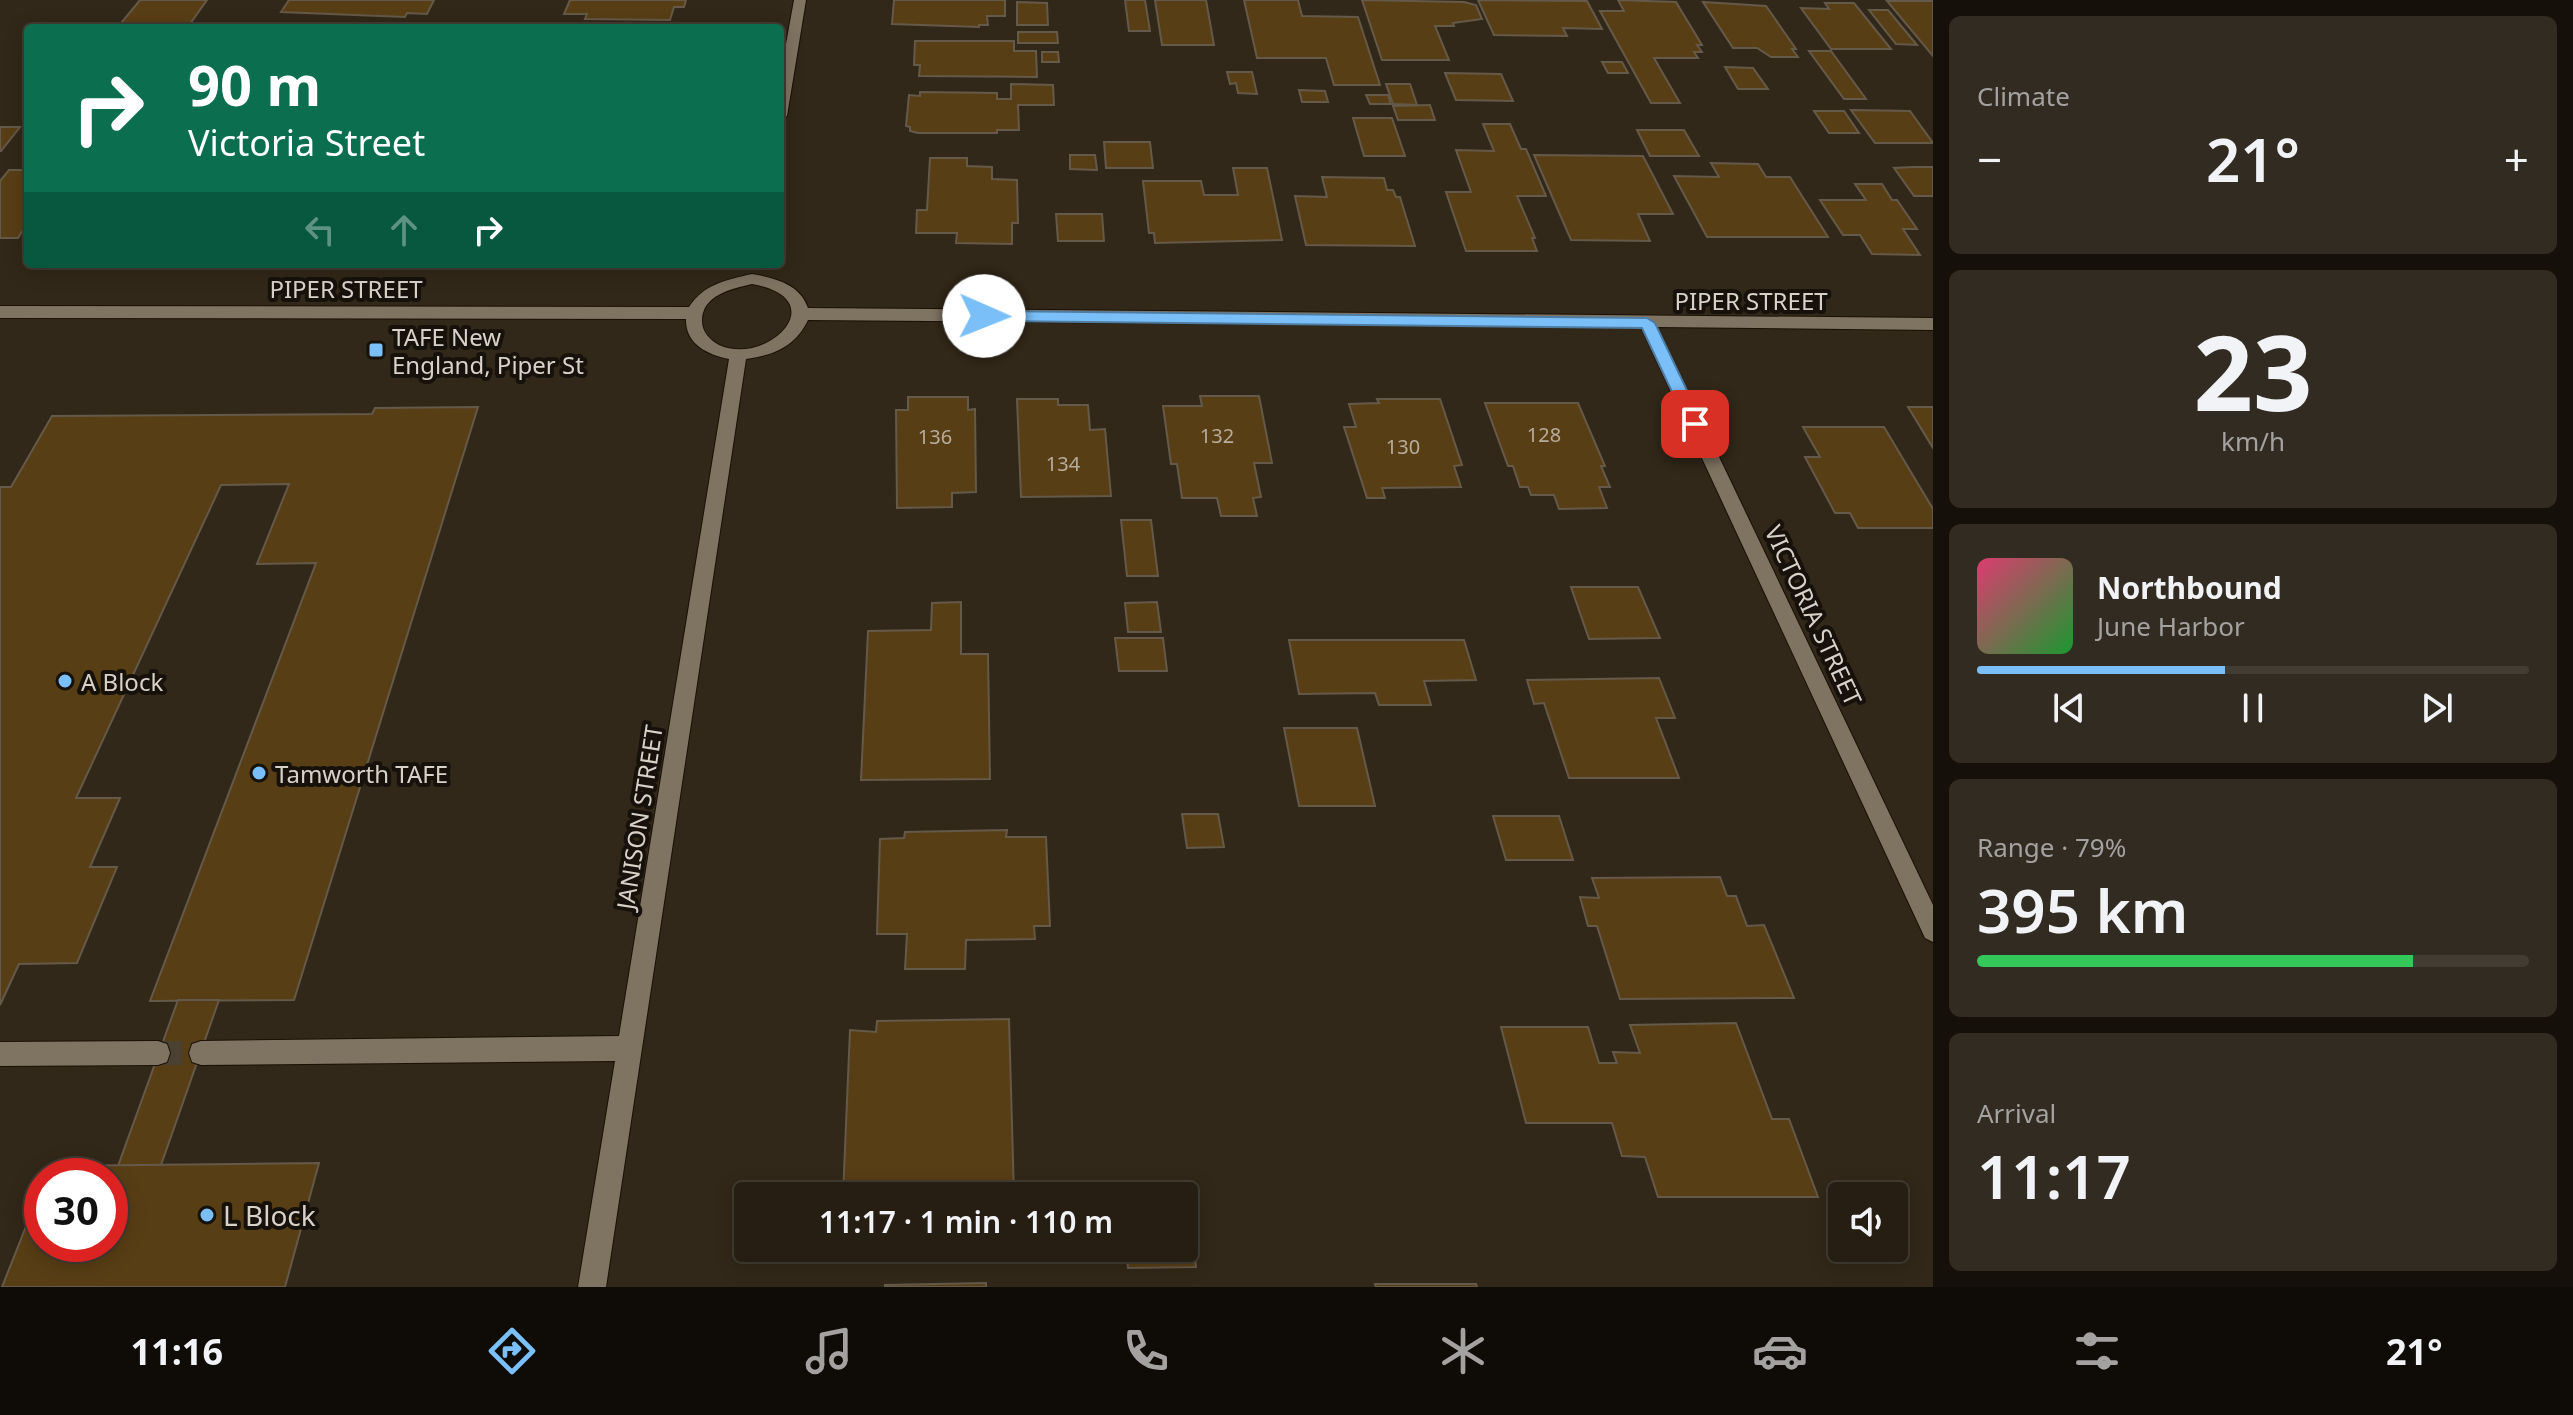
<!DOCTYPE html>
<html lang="en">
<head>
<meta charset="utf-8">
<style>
	:root { --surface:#261e13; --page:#322b21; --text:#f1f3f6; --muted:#a4a2a0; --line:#423c33; --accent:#7abff8 }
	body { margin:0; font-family:"Noto Sans",sans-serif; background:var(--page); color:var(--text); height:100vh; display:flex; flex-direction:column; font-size:30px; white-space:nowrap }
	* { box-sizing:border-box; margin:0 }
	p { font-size:26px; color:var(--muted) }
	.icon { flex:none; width:44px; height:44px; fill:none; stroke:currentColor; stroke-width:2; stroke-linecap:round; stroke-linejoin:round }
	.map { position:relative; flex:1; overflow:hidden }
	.details { display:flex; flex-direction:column; gap:16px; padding:16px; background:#15100a; width:640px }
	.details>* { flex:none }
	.banner { position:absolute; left:24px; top:24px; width:760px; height:244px; border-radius:8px; box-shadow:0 4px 20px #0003,0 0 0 2px var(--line); background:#0b6e4f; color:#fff; overflow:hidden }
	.buttons { position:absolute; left:1828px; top:1182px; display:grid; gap:16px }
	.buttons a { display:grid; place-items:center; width:80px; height:80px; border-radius:8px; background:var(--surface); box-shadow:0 4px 20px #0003,0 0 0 2px var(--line); font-size:40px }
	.speed { position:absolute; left:24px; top:1158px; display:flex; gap:16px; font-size:40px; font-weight:700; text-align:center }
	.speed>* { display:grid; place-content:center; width:104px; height:104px; border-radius:50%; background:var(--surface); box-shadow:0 4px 20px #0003,0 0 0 2px var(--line); line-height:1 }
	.speed .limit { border:12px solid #d22; background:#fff; color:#111 }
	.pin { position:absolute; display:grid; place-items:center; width:68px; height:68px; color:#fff; margin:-34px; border-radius:16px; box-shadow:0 4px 12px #0006 }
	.me { position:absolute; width:88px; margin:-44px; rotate:91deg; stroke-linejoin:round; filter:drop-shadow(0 0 6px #0008) }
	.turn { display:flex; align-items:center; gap:28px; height:168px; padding:0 32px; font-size:36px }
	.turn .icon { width:104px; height:104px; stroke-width:2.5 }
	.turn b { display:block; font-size:56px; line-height:68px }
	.lanes { display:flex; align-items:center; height:76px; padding:0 32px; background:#0003; justify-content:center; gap:40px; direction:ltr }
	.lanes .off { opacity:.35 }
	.big { font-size:60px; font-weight:600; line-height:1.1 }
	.details .card { flex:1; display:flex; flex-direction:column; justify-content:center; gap:12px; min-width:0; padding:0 28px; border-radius:12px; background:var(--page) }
	.details .dial { align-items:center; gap:0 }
	.dial b { font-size:104px; line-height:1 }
	.song { display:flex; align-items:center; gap:24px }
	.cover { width:96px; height:96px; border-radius:12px; background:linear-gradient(135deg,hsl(340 70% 55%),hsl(130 70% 35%)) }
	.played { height:8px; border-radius:4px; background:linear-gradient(90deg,var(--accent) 45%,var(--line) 45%) }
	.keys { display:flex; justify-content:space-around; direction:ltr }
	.heat { display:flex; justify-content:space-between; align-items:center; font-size:44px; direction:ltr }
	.charge { height:12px; border-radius:6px; background:linear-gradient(90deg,#34c759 79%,var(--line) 0) }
	.trip { position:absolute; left:734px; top:1182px; width:464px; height:80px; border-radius:8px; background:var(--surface); box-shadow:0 4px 20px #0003,0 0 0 2px var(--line); font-weight:600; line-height:80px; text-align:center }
	.tab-bar { display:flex; height:128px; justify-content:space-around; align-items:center; background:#0f0c08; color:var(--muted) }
	.tab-bar .icon { width:56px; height:56px }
	.tab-bar .current { color:var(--accent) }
	.tab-bar b { font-size:36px; color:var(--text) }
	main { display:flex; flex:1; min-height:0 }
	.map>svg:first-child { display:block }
</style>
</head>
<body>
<main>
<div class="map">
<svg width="1933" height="1287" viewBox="0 0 1933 1287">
	<rect width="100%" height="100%" fill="#322819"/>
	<g fill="#583e15" stroke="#655949" stroke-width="2">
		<polygon points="140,0 207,0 187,28 117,28"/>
		<polygon points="289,0 434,0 427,14 407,13 405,17 281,12"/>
		<polygon points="570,0 686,0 684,7 674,7 670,20 585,19 587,14 564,14"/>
		<polygon points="894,0 1005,0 1005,16 987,16 988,25 979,25 979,27 892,24"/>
		<polygon points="1125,0 1145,0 1150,31 1129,31"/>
		<polygon points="1155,0 1206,0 1214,45 1162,45"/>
		<polygon points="1244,0 1298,0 1302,16 1358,17 1380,85 1334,85 1326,58 1257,58"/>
		<polygon points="1362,0 1464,2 1476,5 1482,19 1453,23 1454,26 1435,26 1449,60 1382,60"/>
		<polygon points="1478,0 1587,1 1602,29 1563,28 1567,36 1494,35"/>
		<polygon points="1618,0 1676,2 1702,45 1697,45 1702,52 1694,52 1698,58 1654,58 1680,103 1651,103 1600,11 1624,11"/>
		<polygon points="1887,1 1933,1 1933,56"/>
		<polygon points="1017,2 1047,3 1048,25 1017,25"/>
		<polygon points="1703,2 1766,6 1796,49 1792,49 1798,57 1771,57 1757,48 1733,48"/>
		<polygon points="1825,3 1854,3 1891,49 1831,49 1801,8 1829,9"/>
		<polygon points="1869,10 1888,10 1917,45 1896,44"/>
		<polygon points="1018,32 1057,32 1058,43 1018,43"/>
		<polygon points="915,41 1014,41 1014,51 1036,51 1037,77 919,76 920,65 914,65"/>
		<polygon points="1809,51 1831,51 1866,99 1844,99"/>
		<polygon points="1042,52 1058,52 1059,62 1042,62"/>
		<polygon points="1602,62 1622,62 1628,73 1608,73"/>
		<polygon points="1725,67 1753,68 1768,89 1738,89"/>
		<polygon points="1227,72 1252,72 1257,94 1238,93 1236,83 1230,84"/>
		<polygon points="1445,73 1501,74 1513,101 1456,100"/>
		<polygon points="1011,84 1053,85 1054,105 1018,105 1019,130 997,130 997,133 918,133 910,131 910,127 906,126 909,95 920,96 920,92 997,93 997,99 1011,99"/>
		<polygon points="1386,84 1410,84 1417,105 1393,104"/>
		<polygon points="1299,90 1325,91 1328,102 1302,102"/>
		<polygon points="1366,95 1388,95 1391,104 1370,104"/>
		<polygon points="1430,105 1435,120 1398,120 1393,106"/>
		<polygon points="1851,110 1910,111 1933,143 1875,143"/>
		<polygon points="1814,111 1844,111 1859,133 1829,133"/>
		<polygon points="1353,118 1392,118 1405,156 1364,156"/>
		<polygon points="1483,124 1510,124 1521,149 1526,149 1546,196 1517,196 1535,238 1532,238 1537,251 1466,251 1446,192 1471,192 1456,150 1494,151"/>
		<polygon points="0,127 20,127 1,151 0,151"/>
		<polygon points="1637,130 1684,130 1699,156 1650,156"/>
		<polygon points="1104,142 1150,142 1153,168 1106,168"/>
		<polygon points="1070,155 1095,155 1097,170 1070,169"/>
		<polygon points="1534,155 1643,156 1673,214 1638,214 1650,241 1571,240"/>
		<polygon points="930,158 967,158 967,166 992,167 992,179 1017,180 1018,223 1012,223 1012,244 956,243 957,233 916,233 917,210 927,210"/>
		<polygon points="1711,163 1758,164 1766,177 1790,177 1828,237 1707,237 1674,176 1719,177"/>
		<polygon points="1913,167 1933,167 1933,196 1914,196 1894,168"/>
		<polygon points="1233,168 1267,168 1282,240 1155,243 1154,233 1149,233 1143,181 1201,181 1204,195 1238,195"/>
		<polygon points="9,170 28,170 28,230 23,230 18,238 0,238 0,181"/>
		<polygon points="1322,177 1384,178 1387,190 1393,190 1396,197 1400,197 1415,246 1306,245 1295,196 1327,197"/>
		<polygon points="1855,184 1882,184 1892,200 1897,200 1917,229 1903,229 1920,255 1872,254 1860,235 1843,235 1820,200 1866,200"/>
		<polygon points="1056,214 1102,214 1104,241 1058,241"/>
		<polygon points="1200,396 1259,396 1272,463 1254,463 1261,497 1253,498 1257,516 1221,516 1217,498 1182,498 1177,464 1171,464 1163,406 1202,406"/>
		<polygon points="908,397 968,397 968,410 975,409 976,492 952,493 952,507 897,508 896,410 908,410"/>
		<polygon points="1017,399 1058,399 1058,405 1088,405 1090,430 1105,429 1111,496 1021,497"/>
		<polygon points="1377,399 1440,399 1462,465 1454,466 1461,487 1382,488 1385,498 1367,498 1344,427 1356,427 1349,404 1379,403"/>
		<polygon points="1485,403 1578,403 1605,466 1601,466 1610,487 1599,487 1607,508 1559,509 1554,495 1531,495 1528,487 1520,487 1513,466 1508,466"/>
		<polygon points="478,407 294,1000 150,1001 316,563 257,564 289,484 221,485 76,798 120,798 90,867 117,867 77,963 19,964 0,1005 0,487 11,487 52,416 372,414 375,408"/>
		<polygon points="1908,407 1933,407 1933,448"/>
		<polygon points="1803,427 1884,427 1933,509 1933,528 1858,528 1850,513 1835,513 1805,457 1820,457"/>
		<polygon points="1121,520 1151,520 1158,576 1127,576"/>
		<polygon points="1571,587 1638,587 1660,638 1589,639"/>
		<polygon points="961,602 961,654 988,654 990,779 861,780 868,631 931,630 932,603"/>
		<polygon points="1157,602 1161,632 1128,632 1125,603"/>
		<polygon points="1115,638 1163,638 1167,671 1119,671"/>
		<polygon points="1289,640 1464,640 1476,680 1424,681 1431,705 1379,705 1375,693 1299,694"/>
		<polygon points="1659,678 1675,718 1656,718 1679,778 1569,778 1544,703 1534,704 1527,680"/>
		<polygon points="1284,728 1357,728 1375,806 1299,806"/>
		<polygon points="1182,814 1218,814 1224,847 1187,848"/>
		<polygon points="1493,816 1559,816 1573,860 1506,860"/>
		<polygon points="1007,830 1006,837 1046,837 1050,926 1034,926 1035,939 966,940 965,969 905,969 907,934 877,934 880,839 904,838 905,832"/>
		<polygon points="1720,877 1727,896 1736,896 1747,926 1764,925 1794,998 1620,999 1597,926 1588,926 1580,897 1599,898 1592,878"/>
		<polygon points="178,1000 219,1000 161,1165 118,1166"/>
		<polygon points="1009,1019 1014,1196 843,1196 850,1030 876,1032 877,1021"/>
		<polygon points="1736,1023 1772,1119 1789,1119 1818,1197 1658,1197 1645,1157 1622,1156 1612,1123 1526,1123 1501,1027 1588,1027 1599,1063 1617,1063 1613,1052 1640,1053 1630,1025"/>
		<polygon points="319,1163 285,1287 2,1287 42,1186 42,1244 110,1244 110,1176 46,1176 50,1166"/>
		<polygon points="1186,1182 1196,1267 1128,1268 1126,1248 1184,1248 1184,1196 1122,1196 1121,1183"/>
		<polygon points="986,1283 986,1287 885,1287 885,1285"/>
		<polygon points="1375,1284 1476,1284 1477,1287 1376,1287"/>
	</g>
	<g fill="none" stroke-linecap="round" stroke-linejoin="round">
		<polyline stroke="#4b4133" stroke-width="24" stroke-dasharray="24 12" stroke-linecap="butt" points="158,1053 201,1053"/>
		<g stroke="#1a1004" stroke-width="2">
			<g id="minor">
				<polygon points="794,0 806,0 787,116 780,120 780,77"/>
				<path d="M752,274C775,278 800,284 808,308L1933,318V330L1657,327L1933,905V942L1925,938L1641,327L808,320C795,347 774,355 746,359L606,1287H578L615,1061L201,1065L192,1062L189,1053L192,1044L201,1041L619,1036L729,359C708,355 685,344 686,319L0,318V306L689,307C704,284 726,280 752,274ZM752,284C836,299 767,367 719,345C710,340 702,332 702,321C702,295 731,289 752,284Z"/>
				<polygon points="158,1041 167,1044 170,1053 167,1062 158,1065 0,1066 0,1042"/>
			</g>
		</g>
		<use href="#minor" fill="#7f7362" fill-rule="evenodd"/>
	</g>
	<polygon fill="#7abff8" stroke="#4f7ca1" stroke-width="2" points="984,311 1647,318 1655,323 1703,424 1695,430 1689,428 1642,328 984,321 977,316"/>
	<g fill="#7abff8" stroke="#16120b" stroke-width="3">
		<rect x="368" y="342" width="16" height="16" rx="4"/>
		<circle cx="65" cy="681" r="8"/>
		<circle cx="259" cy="773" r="8"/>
		<circle cx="207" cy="1215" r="8"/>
	</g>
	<g text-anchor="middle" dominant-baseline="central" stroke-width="8" stroke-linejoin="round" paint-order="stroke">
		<g font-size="20" fill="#b8ac9b">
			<text x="1544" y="434">128</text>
			<text x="1217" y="435">132</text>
			<text x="935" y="436">136</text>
			<text x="1403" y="446">130</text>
			<text x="1063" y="463">134</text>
		</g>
		<g font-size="24" fill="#d8d1c8" stroke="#16120b">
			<text x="346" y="288">PIPER STREET</text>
			<text x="1751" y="300">PIPER STREET</text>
			<text transform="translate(1814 615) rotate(65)">VICTORIA STREET</text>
			<text transform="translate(639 817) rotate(-81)">JANISON STREET</text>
		</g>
		<g font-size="24" fill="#d8d1c8" stroke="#16120b" text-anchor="start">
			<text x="392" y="336">TAFE New<tspan x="392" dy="28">England, Piper St</tspan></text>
			<text x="81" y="681">A Block</text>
			<text x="275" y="773">Tamworth TAFE</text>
		</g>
		<g font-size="28" fill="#d8d1c8" stroke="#16120b" text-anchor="start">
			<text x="223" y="1215">L Block</text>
		</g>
	</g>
</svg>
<div class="buttons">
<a><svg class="icon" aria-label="sound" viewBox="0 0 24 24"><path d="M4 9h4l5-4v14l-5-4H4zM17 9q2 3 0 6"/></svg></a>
</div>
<div class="speed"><div class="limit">30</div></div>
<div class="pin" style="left:1695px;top:424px;background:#d93025"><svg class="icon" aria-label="arrive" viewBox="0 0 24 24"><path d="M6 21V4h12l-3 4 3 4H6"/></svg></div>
<svg class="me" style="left:984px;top:316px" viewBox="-20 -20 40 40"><circle r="19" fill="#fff"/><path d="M0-13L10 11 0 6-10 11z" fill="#7abff8"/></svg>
<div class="trip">11:17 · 1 min · 110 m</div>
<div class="banner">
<div class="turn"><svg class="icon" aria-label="right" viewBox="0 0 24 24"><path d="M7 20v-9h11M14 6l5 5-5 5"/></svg><div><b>90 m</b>Victoria Street</div></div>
<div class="lanes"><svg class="icon off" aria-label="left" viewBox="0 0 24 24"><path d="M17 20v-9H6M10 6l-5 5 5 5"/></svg><svg class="icon off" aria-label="ahead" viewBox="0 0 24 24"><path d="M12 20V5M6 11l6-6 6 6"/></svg><svg class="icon" aria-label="right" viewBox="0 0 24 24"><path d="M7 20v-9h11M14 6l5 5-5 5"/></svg></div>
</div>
</div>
<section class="details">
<div class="card"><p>Climate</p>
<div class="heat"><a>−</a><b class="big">21°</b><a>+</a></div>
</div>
<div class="card dial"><b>23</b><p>km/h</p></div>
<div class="card">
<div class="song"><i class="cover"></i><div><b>Northbound</b><p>June Harbor</p></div></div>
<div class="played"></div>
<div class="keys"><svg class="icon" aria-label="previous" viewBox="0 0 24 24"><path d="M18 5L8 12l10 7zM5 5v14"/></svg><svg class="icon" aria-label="pause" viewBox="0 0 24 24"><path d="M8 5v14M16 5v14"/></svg><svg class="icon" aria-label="next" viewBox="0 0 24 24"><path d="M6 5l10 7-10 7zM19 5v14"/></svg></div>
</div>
<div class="card"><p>Range · 79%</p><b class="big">395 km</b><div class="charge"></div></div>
<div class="card"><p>Arrival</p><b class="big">11:17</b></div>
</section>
</main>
<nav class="tab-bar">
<b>11:16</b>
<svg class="icon current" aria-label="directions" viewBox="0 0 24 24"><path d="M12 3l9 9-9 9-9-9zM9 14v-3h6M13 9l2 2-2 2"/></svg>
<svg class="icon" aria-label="music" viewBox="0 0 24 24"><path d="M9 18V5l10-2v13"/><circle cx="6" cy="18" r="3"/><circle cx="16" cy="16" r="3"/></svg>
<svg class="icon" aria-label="phone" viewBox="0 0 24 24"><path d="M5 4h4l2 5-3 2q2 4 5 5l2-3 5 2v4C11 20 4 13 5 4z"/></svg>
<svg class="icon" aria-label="climate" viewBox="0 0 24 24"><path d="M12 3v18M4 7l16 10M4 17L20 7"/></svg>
<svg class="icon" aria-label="car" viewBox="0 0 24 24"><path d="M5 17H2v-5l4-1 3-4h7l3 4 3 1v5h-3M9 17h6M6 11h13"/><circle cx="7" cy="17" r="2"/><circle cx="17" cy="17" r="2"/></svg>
<svg class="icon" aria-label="filters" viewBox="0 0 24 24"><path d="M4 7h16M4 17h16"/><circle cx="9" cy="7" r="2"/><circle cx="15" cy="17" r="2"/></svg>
<b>21°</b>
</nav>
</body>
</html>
